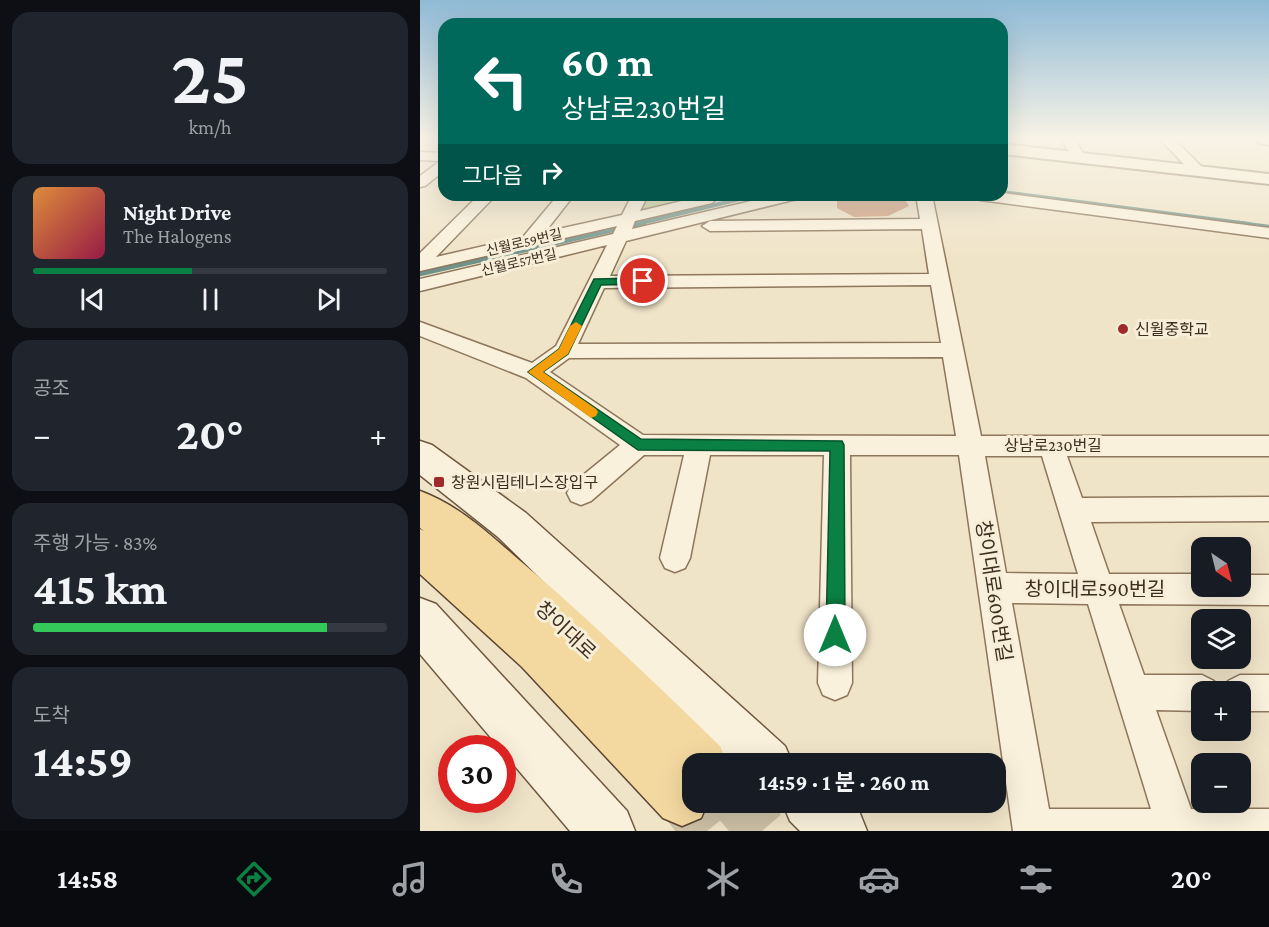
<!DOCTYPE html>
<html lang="ko">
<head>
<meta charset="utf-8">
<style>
	:root { --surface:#171b24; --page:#20242c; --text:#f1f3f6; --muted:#9ea1a6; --line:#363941; --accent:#0b8043 }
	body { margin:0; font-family:"Crimson Pro","Noto Sans KR",serif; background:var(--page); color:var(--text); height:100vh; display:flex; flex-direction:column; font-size:22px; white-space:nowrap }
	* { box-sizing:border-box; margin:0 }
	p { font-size:20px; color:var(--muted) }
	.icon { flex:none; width:33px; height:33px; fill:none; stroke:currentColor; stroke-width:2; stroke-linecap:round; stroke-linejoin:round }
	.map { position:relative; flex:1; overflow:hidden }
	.drawer { display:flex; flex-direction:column; gap:12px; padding:12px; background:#0d0f14; width:420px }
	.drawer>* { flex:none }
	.top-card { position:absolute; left:18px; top:18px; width:570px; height:183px; border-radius:18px; box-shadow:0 6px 24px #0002; background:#00695c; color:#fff; overflow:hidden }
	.needle { width:39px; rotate:145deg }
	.fabs { position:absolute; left:771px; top:537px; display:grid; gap:12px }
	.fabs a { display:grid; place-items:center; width:60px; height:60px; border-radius:12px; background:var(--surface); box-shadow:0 6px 24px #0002; font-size:30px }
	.speed { position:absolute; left:18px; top:735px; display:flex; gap:12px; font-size:30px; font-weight:700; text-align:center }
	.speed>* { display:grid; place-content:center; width:78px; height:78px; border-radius:50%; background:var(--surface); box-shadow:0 6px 24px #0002; line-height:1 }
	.speed .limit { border:9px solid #d22; background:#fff; color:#111 }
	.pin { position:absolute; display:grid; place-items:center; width:51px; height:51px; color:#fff; margin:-26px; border:3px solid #fff; border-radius:50%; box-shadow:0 2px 6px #0007 }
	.me { position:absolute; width:66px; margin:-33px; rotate:0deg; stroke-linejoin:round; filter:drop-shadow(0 0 4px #0008) }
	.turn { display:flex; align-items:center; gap:21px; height:126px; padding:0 24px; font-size:27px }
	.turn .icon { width:78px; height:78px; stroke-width:2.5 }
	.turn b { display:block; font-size:42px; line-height:51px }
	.then { display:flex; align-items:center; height:57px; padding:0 24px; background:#0003; gap:12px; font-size:22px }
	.big { font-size:45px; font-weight:700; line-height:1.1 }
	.drawer .widget { flex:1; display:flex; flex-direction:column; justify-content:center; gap:9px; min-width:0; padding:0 21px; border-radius:18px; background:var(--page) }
	.drawer .dial { align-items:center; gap:0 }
	.dial b { font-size:78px; line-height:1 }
	.song { display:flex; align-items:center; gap:18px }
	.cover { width:72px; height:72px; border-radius:9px; background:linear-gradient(135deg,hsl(30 70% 55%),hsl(340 70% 35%)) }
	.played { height:6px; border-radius:3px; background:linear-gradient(90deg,var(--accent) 45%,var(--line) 45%) }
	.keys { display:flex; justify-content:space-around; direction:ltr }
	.heat { display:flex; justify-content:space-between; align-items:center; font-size:33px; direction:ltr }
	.charge { height:9px; border-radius:4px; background:linear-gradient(90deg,#34c759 83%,var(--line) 0) }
	.trip { position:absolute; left:262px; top:753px; width:324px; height:60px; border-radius:18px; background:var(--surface); box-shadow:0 6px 24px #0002; font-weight:700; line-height:60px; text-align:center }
	.tab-bar { display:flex; height:96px; justify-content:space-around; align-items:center; background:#090b0e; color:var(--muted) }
	.tab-bar .icon { width:42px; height:42px }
	.tab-bar .active { color:var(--accent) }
	.tab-bar b { font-size:27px; color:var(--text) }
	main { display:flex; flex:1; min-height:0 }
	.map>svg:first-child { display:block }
</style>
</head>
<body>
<main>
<section class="drawer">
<div class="widget dial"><b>25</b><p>km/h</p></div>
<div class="widget">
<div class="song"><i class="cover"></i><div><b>Night Drive</b><p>The Halogens</p></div></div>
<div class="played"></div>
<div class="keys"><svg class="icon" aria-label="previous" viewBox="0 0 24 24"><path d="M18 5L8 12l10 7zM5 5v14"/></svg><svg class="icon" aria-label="pause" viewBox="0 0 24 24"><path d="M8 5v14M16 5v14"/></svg><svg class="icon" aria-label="next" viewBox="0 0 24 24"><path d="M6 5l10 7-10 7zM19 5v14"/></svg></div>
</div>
<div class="widget"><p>공조</p>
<div class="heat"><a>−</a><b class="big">20°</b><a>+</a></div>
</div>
<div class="widget"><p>주행 가능 · 83%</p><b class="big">415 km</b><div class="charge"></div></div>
<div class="widget"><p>도착</p><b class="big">14:59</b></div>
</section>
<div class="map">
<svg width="849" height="831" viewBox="0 0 849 831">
	<rect width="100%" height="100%" fill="#f0e4c8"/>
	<polygon fill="#c9cf9b" points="230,195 293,195 221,211"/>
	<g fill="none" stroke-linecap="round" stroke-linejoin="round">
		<g stroke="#6f938a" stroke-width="4">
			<polyline points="582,192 829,224"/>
			<polyline points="217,224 336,195"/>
		</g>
		<g stroke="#6f938a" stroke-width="4.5">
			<polyline points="818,223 849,227"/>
			<polyline points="0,274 224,223"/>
		</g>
	</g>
	<polygon fill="#cf9f7d" points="417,195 482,195 489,206 468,216 434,217 417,208"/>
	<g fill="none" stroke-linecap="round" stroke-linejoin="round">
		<g stroke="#ccc0a6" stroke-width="50" stroke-dasharray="50 25" stroke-linecap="butt">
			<polyline points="262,799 287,831"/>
			<polyline points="317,802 342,831"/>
		</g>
		<g stroke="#8d765c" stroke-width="3">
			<g id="minor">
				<polygon points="642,140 655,140 666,158 664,161 654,161"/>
				<polygon points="741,140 755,140 783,168 785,171 783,174 773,174"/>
				<polygon points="837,140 849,140 849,145 838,143"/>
				<polygon points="0,152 24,153 24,171 5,186 0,187 0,176 20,161 0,160"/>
				<polygon points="582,193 849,228 849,238 560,200 552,195"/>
				<path d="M59,195H76L16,257L103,237L138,195H154L125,232L202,215L212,195H228L220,211L287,195L295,200L292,203L215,221L212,229L357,195H384L381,198L206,241L190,276L509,274L502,229L290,231L282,226L290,221L500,219L496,195H512L561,436H849V456H647L662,498L849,497V521L671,522L689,574H782V586H820V575H849V605L699,604L724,675H782L794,681L799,692H782V711L736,710L771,809H849V831H593L539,455H430L432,683L427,695L415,700L403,695L398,683L404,455H290L270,558L265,568L255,572L245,568L240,558L264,455H224L171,501L161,505L151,501L147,493L151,485L200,445L106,378L0,336V322L112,363L136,346L187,245L0,291V279L193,234L197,226L0,271V253ZM511,285L521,343L158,344L184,288ZM523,357L536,436L223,435L130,372L149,358ZM565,456H622L658,574L586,573ZM592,603L668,604L731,809H629Z"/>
				<polygon points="820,675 849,675 849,711 820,711 820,692 803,692 808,681"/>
			</g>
		</g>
		<g stroke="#8d765c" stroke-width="4">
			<polygon id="tertiary" points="582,144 849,174 849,184 582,154"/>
		</g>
		<g stroke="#6f573f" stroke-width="3">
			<g id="secondary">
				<polygon points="0,441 12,445 106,513 365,746 373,764 309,764 78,537 0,475"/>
				<polygon points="0,598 16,604 207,811 215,831 150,831 0,654"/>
				<polygon points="362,802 429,802 439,811 447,831 380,831 370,821"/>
			</g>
		</g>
		<g stroke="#5b4430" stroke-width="3">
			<path id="primary" d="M0,491C41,506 72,537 105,565C172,622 236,684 300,746L308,764H273V802H288L281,818L262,826L243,818L102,667L0,574V529L4,531L0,528Z"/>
		</g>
		<use href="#minor" fill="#faf1dc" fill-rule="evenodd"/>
		<use href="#tertiary" fill="#faf1dc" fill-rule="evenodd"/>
		<use href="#secondary" fill="#faf1dc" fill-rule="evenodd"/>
		<use href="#primary" fill="#f3d9a0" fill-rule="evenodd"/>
	</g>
	<linearGradient id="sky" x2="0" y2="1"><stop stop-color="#8fbad6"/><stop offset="0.54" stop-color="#f8f3e6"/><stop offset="1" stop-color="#f8f3e6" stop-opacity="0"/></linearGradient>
	<rect width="849" height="257" fill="url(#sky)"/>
	<polygon fill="#0b8043" stroke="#07532c" stroke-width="1.5" points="223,278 227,279 227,284 181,285 148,354 123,372 221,439 422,441 424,445 425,635 422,642 415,644 409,642 406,635 410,451 218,450 108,372 139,349 174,279"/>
	<polygon fill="#f59e0b" points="156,322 162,326 148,354 123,372 176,409 178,412 176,416 171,418 108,372 139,349 150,326"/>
	<g fill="#9e2a2b" stroke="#f7eed8" stroke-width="2">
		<circle cx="703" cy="329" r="6"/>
		<rect x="13" y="476" width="12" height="12" rx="3"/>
	</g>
	<g text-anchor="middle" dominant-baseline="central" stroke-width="6" stroke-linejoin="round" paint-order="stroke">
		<g font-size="14" fill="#3d2e20" stroke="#f7eed8">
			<text transform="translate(104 242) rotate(-13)">신월로59번길</text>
			<text transform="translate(99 262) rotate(-13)">신월로57번길</text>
		</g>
		<g font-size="16" fill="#3d2e20" stroke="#f7eed8" text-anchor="start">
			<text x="715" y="329">신월중학교</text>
			<text x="31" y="482">창원시립테니스장입구</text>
		</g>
		<g font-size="16" fill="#3d2e20" stroke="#f7eed8">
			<text x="633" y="445">상남로230번길</text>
		</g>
		<g font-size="20" fill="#3d2e20" stroke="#f7eed8">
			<text x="675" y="589">창이대로590번길</text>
			<text transform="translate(574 591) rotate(81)">창이대로600번길</text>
			<text transform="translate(146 630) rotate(43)">창이대로</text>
		</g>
	</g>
</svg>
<div class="fabs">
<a><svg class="needle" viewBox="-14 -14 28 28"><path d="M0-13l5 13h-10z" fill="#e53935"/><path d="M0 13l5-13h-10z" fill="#9ea1a6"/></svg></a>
<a><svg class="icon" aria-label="layers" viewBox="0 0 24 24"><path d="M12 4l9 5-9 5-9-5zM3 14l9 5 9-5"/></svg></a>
<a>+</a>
<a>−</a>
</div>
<div class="speed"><div class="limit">30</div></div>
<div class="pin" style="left:223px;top:281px;background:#d93025"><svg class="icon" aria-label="arrive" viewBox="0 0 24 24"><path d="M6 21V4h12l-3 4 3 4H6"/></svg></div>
<svg class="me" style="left:415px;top:635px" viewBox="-20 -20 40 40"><circle r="19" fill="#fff"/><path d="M0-13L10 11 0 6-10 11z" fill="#0b8043"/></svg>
<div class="trip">14:59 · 1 분 · 260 m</div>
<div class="top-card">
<div class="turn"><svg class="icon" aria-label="left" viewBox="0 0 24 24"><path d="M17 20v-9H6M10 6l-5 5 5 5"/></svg><div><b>60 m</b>상남로230번길</div></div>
<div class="then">그다음<svg class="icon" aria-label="right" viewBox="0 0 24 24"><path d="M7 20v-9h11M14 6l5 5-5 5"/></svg></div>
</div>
</div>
</main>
<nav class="tab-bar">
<b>14:58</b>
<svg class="icon active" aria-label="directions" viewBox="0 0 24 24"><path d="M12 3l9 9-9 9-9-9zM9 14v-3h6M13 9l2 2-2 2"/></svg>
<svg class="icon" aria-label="music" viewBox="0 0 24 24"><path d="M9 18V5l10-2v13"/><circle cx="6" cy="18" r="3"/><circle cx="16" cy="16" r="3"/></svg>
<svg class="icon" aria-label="phone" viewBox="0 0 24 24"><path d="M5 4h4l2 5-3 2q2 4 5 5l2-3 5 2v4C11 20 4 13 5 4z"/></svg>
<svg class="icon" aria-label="climate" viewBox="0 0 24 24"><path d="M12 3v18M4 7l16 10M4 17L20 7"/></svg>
<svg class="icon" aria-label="car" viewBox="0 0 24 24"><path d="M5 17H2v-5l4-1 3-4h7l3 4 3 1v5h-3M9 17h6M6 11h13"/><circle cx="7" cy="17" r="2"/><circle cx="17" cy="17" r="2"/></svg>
<svg class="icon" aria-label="filters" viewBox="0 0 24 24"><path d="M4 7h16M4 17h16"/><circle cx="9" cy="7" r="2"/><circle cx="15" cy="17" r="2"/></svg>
<b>20°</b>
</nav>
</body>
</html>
